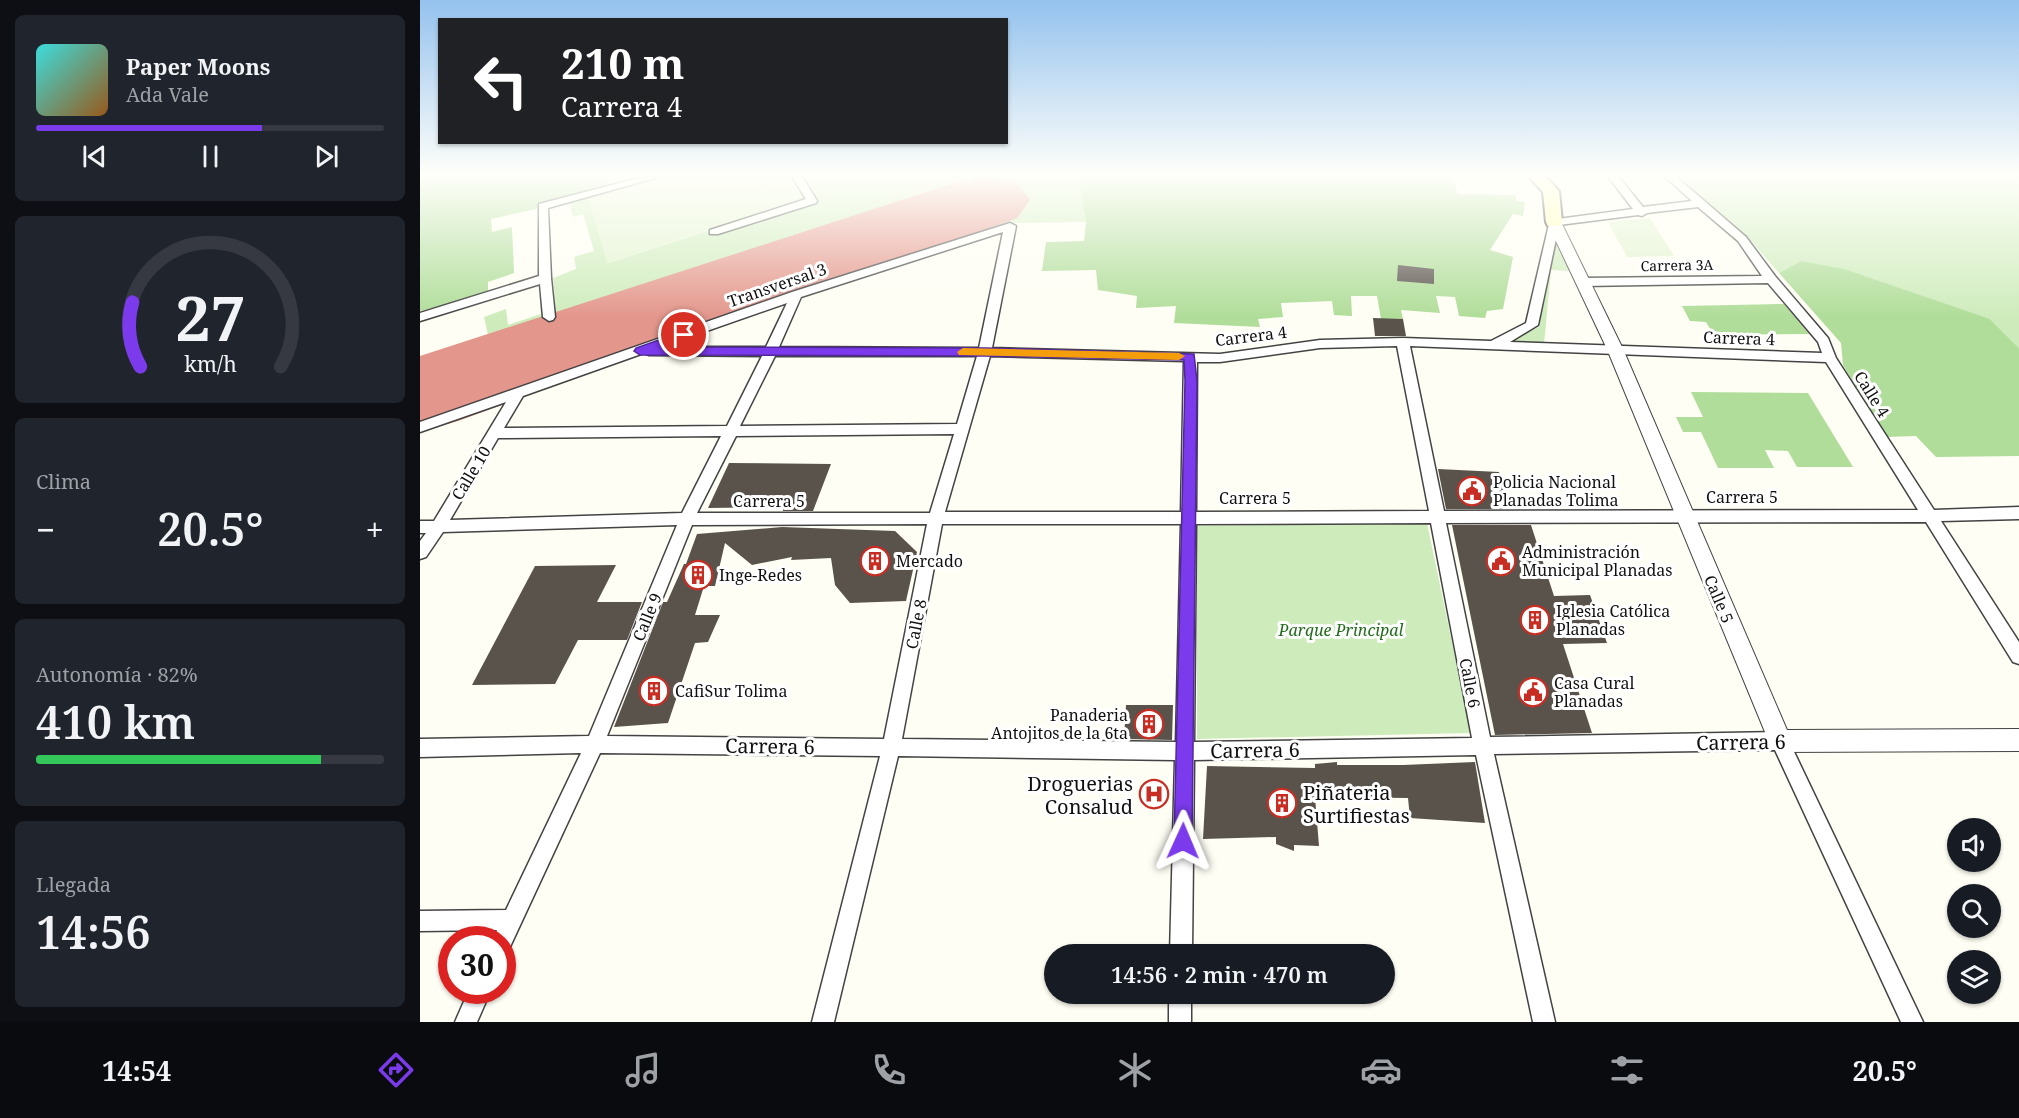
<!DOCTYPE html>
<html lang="es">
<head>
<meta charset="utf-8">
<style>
	:root { --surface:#171b24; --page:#20242c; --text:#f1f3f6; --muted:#9ea1a6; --line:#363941; --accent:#7c3aed }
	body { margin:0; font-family:"Noto Serif",serif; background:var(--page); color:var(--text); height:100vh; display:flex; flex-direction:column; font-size:22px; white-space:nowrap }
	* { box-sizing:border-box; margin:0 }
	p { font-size:20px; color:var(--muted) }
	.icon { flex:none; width:33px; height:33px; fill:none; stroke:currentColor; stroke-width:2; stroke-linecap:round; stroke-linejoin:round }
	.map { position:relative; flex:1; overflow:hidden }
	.drawer { display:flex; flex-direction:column; gap:15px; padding:15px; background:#0d0f14; width:420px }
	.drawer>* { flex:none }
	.hud { position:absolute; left:18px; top:18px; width:570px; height:126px; border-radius:0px; box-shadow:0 2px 4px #0004; background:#202124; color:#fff; overflow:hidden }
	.tools { position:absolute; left:1527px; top:818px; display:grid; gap:12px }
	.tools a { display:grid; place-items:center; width:54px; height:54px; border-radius:50%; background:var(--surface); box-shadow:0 2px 4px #0004; font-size:30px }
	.speed { position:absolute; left:18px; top:926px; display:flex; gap:12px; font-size:30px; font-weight:700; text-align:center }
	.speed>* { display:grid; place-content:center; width:78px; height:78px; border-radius:50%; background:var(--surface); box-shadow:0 2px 4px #0004; line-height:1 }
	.speed .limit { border:9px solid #d22; background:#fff; color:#111 }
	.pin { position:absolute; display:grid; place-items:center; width:51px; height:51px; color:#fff; margin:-26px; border:3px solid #fff; border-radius:50%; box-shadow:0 2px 6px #0007 }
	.me { position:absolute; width:66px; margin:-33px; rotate:1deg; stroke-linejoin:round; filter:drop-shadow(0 0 4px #0008) }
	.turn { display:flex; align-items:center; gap:21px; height:126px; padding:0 24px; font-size:27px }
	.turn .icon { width:78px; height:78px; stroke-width:2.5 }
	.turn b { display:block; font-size:42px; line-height:51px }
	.big { font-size:45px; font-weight:600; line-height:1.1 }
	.drawer .widget { flex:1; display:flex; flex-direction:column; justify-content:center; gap:9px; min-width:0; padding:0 21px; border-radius:9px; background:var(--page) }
	.drawer .dial { align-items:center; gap:0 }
	.dial svg { height:156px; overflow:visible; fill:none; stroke:var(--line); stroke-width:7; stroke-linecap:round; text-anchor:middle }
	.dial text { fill:var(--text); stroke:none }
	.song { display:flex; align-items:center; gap:18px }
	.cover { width:72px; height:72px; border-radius:9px; background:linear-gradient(135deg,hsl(180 70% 55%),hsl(30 70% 35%)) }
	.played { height:6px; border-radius:3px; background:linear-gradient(90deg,var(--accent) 65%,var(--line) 65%) }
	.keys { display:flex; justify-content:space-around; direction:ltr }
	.heat { display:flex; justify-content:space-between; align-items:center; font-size:33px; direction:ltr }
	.charge { height:9px; border-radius:4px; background:linear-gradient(90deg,#34c759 82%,var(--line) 0) }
	.trip { position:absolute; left:624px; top:944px; width:351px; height:60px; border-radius:30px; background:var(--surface); box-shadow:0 2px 4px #0004; font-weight:600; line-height:60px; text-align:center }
	.menu { display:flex; height:96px; justify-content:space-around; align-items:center; background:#090b0e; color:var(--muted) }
	.menu .icon { width:42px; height:42px }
	.menu .active { color:var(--accent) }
	.menu b { font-size:27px; color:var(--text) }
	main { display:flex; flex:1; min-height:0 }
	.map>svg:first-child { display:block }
</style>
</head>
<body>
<main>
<section class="drawer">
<div class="widget">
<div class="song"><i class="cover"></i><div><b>Paper Moons</b><p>Ada Vale</p></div></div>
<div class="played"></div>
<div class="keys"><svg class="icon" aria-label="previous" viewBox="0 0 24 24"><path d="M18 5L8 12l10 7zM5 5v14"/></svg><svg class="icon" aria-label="pause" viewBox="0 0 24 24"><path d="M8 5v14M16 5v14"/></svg><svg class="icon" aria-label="next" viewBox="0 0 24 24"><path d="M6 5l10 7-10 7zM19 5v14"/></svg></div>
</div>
<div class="widget dial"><svg viewBox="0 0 100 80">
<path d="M14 69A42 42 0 1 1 86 69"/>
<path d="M14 69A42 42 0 0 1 10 36" stroke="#7c3aed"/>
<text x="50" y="56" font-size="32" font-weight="700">27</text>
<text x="50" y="72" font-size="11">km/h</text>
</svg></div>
<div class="widget"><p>Clima</p>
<div class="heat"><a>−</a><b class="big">20.5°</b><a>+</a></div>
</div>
<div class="widget"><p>Autonomía · 82%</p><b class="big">410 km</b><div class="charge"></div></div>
<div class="widget"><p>Llegada</p><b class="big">14:56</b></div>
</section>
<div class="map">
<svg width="1599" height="1022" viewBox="0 0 1599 1022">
	<rect width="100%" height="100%" fill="#fffef4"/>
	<g fill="#ceecbb">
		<polygon points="371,175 658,175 666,222 596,223 376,291 0,425 0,371 71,348 64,317 86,309 88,325 121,314 119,326 137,321 133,278 156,269 154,257 174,251 163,214 153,217 149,202 169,198 188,263 384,200"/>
		<polygon points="1252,175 1599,175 1599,348 1570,319 1381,261 1359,273 1332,242"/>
		<polygon points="1135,233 1151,271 1131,270 1124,344 1083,344 1119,327"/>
		<polygon points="1007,523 1051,733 777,739 777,526"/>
	</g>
	<g fill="#b0dd99">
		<polygon points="0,175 190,175 188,186 115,209 71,219 72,232 92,227 94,273 68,282 68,293 0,311"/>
		<polygon points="658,175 1032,175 1038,194 1096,195 1096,201 1105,202 1103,216 1093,214 1070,250 1093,257 1083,309 1067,311 1065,318 1039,316 1035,297 1016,296 1020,313 981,310 983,319 961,319 957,296 931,296 932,316 914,315 912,301 861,303 863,317 838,319 840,327 754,323 756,306 716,308 717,296 678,290 676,270 622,271 626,242 664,241 666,222"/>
		<polygon points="1381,261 1424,269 1570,319 1599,348 1599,456 1516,457 1496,436 1466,437 1423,365 1421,343 1359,273"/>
		<polygon points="1364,304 1389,334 1294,335 1286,322 1270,321 1262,306"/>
		<polygon points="1271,392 1388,393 1433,467 1377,467 1368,451 1345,450 1354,468 1298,468 1281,432 1263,432 1256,417 1283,417"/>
	</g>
	<g fill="#e1f3cd">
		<polygon points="251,175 371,175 385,199 187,263 169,198"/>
		<polygon points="1230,218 1254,256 1207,257 1188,222"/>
	</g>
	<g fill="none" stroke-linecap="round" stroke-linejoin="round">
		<polygon fill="#e3968b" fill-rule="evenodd" points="565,175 597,182 610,200 597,218 38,421 0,432 0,356 537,182"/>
	</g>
	<g fill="#5a534c">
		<polygon points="978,265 1014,269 1014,284 977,281"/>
		<polygon points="953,318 983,319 986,336 955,336"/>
		<polygon points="309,463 411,464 393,511 363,511 363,507 288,508"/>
		<polygon points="1018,469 1079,472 1088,509 1026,509"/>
		<polygon points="1032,525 1111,525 1134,596 1170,595 1187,643 1143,644 1172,733 1075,735"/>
		<polygon points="362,527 475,531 497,552 486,601 430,603 415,585 411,558 371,560 372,557 332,565 305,543 295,586 284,586 275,615 300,615 288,642 275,643 248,723 194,727 243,602 247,602 264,564 266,564 277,534"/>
		<polygon points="196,565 177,602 222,602 207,640 158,640 135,684 52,685 115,566"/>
		<polygon points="706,705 753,705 752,740 704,739"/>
		<polygon points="917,762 917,765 983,765 1055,762 1065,823 990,818 988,798 895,797 899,846 874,845 874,851 856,844 856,837 783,839 787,766 895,768 895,764"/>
	</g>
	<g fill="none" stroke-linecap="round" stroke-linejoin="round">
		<g stroke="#434343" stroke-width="3">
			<g id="minor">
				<polygon points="230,175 246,175 128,208 131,278 135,317 133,320 129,321 123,317 120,284 0,321 0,313 119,276 119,204"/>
				<polygon points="371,175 381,175 397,201 396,203 298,234 290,234 290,230 386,199"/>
				<path d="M1187,175H1197L1223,207L1272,201L1243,175H1254L1326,237L1355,276L1408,338L1416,358L1514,510L1599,507V519L1521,521L1599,642V664L1593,662L1506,522L1026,523L1070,737L1360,732L1366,735L1503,1022H1481L1355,750L1074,754L1135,1022H1113L1056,755L774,760L772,954H750L755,760L478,756L414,1022H392L460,756L180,753L89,949L82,952V939H73L77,930L0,931V911L86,910L161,753L0,757V739L169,736L257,525L23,532L6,557L0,559V541L6,533H0V521H14L86,402L0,432V422L372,292L590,223L596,226L572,348L800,354L900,340L983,338L1071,341L1106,323L1130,220L1213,209ZM1278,207L1318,241L1342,276L1163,278L1157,282L1163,286L1348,283L1398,342L1402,353L1090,342L1118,325L1139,225L1218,215L1222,216L1227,213ZM583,232L559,348L359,347L381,297ZM367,303L346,347H241ZM977,346L1009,511L776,512L777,362H800L900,348ZM990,346L1406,362L1498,510L1024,511ZM224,353L229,355L342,356L307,426L84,428L103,396ZM355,356H557L537,424L320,426ZM570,356L764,361L761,512H525ZM534,434L510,513H277L316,436ZM301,436L262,513L30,520L78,438ZM1011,523L1052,738L774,742L776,524ZM507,524L464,739L187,736L272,525ZM522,524H761L756,742L482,739Z"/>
				<polygon points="49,990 71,990 57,1022 35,1022"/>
				<rect x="749" y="993" width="22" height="29"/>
			</g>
		</g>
		<g stroke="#434343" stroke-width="2">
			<polygon id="tertiary" points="1134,218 1141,222 1203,349 1367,730 1599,729 1599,751 1360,752 1352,749 1187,349 1127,222"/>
		</g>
		<g stroke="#323232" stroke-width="4">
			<polygon id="secondary" points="1107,175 1124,175 1139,191 1142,222 1140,226 1128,226 1126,222 1123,192"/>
		</g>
		<use href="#minor" fill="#fff" fill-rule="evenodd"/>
		<use href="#tertiary" fill="#fff" fill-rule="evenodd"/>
		<use href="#secondary" fill="#ffffaf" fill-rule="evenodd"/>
	</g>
	<linearGradient id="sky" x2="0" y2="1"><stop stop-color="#94c2ee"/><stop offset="0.55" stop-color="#fffffa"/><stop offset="1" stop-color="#fffffa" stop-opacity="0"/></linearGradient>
	<rect width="1599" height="318" fill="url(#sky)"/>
	<polygon fill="#7c3aed" stroke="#51269a" stroke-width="1.5" points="264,331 269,332 269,338 242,347 566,348 774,354 777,381 772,841 769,848 763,850 757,848 754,841 765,381 764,360 566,356 220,355 214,351 216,348"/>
	<polygon fill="#f59e0b" points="543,348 759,353 765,356 759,360 539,355 537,352"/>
	<defs>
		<g id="civic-ring" transform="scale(1.5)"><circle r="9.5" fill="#fff" stroke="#c72d22" stroke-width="1.5"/><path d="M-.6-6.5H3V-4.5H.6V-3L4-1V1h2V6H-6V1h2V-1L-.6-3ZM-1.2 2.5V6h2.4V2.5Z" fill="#c72d22"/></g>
		<g id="building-ring" transform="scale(1.5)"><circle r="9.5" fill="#fff" stroke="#c72d22" stroke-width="1.5"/><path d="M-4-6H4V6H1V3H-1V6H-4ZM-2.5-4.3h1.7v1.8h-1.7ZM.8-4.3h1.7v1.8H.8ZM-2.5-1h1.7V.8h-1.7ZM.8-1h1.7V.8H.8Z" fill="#c72d22"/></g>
		<g id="hospital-ring" transform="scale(1.5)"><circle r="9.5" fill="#fff" stroke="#c72d22" stroke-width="1.5"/><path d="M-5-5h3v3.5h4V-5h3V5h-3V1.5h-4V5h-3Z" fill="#c72d22"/></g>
	</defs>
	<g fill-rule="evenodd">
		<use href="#civic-ring" x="1052" y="491"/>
		<use href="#building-ring" x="455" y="561"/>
		<use href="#civic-ring" x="1081" y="561"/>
		<use href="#building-ring" x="278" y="575"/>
		<use href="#building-ring" x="1115" y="620"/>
		<use href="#building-ring" x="234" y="691"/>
		<use href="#civic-ring" x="1113" y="692"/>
		<use href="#building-ring" x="729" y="724"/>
		<use href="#hospital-ring" x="734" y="794"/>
		<use href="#building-ring" x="862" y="803"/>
	</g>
	<g text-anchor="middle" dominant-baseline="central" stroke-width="6" stroke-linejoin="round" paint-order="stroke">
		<g font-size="14" fill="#101010" stroke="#fff">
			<text transform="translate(1257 265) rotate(-1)">Carrera 3A</text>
		</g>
		<g font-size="16" fill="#101010" stroke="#fff">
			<text transform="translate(357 285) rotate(-19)">Transversal 3</text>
			<text transform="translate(831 336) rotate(-7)">Carrera 4</text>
			<text transform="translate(1319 338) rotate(2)">Carrera 4</text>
			<text transform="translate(1452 394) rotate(58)">Calle 4</text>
			<text transform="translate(51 473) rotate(-59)">Calle 10</text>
			<text x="1322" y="497">Carrera 5</text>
			<text x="835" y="498">Carrera 5</text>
			<text x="349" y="501">Carrera 5</text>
			<text transform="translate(1299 599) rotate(67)">Calle 5</text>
			<text transform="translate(227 617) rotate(-68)">Calle 9</text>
			<text transform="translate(496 624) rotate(-79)">Calle 8</text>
			<text transform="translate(1050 683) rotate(79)">Calle 6</text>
		</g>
		<g font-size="16" fill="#101010" stroke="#fff" text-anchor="start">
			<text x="1073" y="482">Policia Nacional<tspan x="1073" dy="18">Planadas Tolima</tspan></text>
			<text x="1102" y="552">Administración<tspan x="1102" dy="18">Municipal Planadas</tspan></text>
			<text x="476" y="561">Mercado</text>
			<text x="299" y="575">Inge-Redes</text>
			<text x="1136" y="611">Iglesia Católica<tspan x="1136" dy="18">Planadas</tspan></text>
			<text x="1134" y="683">Casa Cural<tspan x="1134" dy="18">Planadas</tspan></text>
			<text x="255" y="691">CafiSur Tolima</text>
			<text x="708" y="715" text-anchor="end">Panaderia<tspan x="708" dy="18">Antojitos de la 6ta</tspan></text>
		</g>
		<g font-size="16" font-style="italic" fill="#246c1d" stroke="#fff">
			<text x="921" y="630">Parque Principal</text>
		</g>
		<g font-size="20" fill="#101010" stroke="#fff">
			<text transform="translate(1321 742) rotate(-1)">Carrera 6</text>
			<text transform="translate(350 746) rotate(1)">Carrera 6</text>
			<text transform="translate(835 750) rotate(-1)">Carrera 6</text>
		</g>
		<g font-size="20" fill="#101010" stroke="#fff" text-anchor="end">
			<text x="713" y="783">Droguerias<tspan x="713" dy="23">Consalud</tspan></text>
			<text x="883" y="792" text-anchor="start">Piñateria<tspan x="883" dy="23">Surtifiestas</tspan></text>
		</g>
	</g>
</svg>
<div class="tools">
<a><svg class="icon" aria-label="sound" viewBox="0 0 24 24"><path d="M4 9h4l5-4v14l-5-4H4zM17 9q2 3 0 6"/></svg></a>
<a><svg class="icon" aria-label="search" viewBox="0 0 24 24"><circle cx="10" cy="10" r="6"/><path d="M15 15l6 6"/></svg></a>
<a><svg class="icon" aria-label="layers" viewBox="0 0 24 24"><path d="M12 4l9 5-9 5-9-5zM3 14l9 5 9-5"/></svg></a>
</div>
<div class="speed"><div class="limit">30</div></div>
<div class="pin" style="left:264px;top:335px;background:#d93025"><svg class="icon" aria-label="arrive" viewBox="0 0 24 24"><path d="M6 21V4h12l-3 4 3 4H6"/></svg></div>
<svg class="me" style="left:763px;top:841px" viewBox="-20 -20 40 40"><path d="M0-17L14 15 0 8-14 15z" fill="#7c3aed" stroke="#fff" stroke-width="4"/></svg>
<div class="trip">14:56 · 2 min · 470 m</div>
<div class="hud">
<div class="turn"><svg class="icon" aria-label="left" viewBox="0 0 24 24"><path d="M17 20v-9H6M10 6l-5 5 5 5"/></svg><div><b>210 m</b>Carrera 4</div></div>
</div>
</div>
</main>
<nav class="menu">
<b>14:54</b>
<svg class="icon active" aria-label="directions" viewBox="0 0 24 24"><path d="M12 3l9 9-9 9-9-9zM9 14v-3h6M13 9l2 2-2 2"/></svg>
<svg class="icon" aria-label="music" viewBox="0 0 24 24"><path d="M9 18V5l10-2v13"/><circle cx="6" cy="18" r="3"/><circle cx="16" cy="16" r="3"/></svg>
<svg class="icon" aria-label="phone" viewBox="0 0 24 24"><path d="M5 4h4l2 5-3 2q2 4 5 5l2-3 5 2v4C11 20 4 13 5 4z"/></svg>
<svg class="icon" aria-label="climate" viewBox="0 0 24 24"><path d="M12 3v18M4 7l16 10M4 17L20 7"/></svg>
<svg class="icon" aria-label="car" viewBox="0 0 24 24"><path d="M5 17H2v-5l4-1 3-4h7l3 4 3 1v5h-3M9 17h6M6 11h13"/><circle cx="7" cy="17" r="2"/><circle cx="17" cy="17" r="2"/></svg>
<svg class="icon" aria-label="filters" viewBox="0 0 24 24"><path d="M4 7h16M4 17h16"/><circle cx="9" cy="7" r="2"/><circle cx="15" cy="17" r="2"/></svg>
<b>20.5°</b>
</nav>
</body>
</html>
